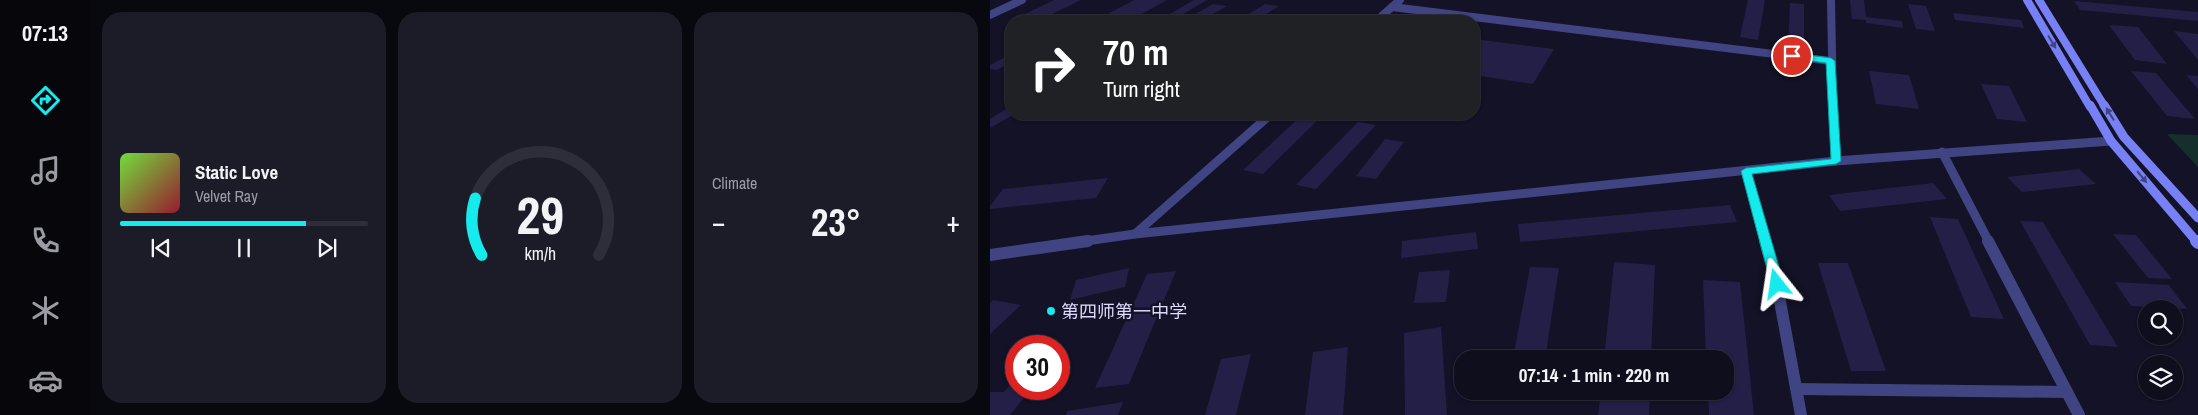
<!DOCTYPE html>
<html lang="en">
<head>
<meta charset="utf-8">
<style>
	:root { --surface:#0e0e1c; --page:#1c1c29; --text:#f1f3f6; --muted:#9b9ca3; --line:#2e2e3b; --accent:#15eaed }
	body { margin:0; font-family:"Archivo Narrow","Noto Sans SC",sans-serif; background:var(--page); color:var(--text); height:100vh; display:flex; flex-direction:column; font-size:19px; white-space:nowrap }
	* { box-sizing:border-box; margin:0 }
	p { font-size:16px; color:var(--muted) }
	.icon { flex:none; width:28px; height:28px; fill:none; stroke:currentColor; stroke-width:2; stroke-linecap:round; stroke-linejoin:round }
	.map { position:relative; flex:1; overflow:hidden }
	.drawer { display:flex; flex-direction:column; gap:12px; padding:12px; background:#08080f; width:900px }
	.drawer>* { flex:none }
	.guide { position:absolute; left:15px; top:15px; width:475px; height:105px; border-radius:20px; box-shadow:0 1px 4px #0004,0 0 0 1px var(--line); background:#202124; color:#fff; overflow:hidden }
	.tools { position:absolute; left:1148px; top:300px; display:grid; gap:10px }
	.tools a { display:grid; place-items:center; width:45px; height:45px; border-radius:50%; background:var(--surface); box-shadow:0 1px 4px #0004,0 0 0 1px var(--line); font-size:25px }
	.speed { position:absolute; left:15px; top:335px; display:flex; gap:10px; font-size:25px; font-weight:700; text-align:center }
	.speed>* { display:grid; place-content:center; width:65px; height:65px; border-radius:50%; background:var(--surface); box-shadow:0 1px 4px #0004,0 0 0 1px var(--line); line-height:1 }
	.speed .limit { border:8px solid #d22; background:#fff; color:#111 }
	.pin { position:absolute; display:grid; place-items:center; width:42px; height:42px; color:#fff; margin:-21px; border:2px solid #fff; border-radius:50%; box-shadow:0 1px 5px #0007 }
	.me { position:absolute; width:55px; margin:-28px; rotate:345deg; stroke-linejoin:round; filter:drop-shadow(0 0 4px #0008) }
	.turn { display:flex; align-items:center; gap:18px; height:105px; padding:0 15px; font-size:22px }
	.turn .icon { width:65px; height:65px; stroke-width:2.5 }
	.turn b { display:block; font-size:35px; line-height:42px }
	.big { font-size:38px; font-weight:800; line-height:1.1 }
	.drawer .card { flex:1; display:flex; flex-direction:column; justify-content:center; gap:8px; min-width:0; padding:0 18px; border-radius:20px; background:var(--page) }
	.drawer .dial { align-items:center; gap:0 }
	.dial svg { height:130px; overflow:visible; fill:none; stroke:var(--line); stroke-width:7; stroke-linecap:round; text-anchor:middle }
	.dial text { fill:var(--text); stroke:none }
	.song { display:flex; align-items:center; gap:15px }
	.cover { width:60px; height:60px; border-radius:8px; background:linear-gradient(135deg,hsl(100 70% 55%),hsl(350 70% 35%)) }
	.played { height:5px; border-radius:2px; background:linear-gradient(90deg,var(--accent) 75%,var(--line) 75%) }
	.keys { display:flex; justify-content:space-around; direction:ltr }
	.heat { display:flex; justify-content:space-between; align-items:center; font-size:28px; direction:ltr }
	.drawer .tiles { flex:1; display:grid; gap:12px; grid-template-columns:repeat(3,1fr) }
	.trip { position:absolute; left:464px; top:350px; width:280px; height:50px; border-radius:20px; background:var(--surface); box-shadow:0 1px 4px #0004,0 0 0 1px var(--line); font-weight:800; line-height:50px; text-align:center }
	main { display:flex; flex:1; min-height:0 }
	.menu { display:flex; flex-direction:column; width:90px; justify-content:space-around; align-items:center; background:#06060b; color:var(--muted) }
	.menu .icon { width:35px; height:35px }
	.menu .on { color:var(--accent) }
	.menu b { font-size:22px; color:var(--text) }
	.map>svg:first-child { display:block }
</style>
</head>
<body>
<main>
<nav class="menu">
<b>07:13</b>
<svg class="icon on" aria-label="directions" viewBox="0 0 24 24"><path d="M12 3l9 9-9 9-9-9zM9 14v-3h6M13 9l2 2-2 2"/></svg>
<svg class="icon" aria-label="music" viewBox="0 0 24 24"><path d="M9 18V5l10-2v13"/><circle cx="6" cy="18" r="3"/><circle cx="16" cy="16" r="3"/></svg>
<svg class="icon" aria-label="phone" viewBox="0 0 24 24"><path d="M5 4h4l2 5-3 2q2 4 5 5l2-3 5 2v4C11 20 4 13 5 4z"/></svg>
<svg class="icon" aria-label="climate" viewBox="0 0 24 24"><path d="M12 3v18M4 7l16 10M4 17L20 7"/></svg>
<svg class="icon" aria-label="car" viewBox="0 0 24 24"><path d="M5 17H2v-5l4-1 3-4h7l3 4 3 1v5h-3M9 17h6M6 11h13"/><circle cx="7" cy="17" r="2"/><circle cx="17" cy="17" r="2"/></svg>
</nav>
<section class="drawer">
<div class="tiles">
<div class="card">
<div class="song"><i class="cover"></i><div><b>Static Love</b><p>Velvet Ray</p></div></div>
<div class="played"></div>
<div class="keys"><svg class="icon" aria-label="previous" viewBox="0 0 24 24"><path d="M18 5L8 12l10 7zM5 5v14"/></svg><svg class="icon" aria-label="pause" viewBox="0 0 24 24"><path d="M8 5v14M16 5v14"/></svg><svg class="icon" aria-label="next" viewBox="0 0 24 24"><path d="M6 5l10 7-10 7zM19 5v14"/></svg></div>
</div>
<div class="card dial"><svg viewBox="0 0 100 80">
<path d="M14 69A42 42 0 1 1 86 69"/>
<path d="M14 69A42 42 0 0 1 10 34" stroke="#15eaed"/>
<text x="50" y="56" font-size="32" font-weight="700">29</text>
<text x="50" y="72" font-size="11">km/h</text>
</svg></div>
<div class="card"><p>Climate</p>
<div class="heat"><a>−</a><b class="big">23°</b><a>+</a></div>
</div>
</div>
</section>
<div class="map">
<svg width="1208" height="415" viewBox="0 0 1208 415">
	<rect width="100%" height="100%" fill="#131226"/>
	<polygon fill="#15302c" points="1177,134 1208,135 1208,167"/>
	<g fill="#231f46">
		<polygon points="64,0 91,0 48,21 21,21"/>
		<polygon points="144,0 177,0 139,21 112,17"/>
		<polygon points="204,0 217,0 181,21 168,21"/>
		<polygon points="758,0 775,0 768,40 750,37"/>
		<polygon points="860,0 874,0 876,17 912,21 913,28 876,23 876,20 862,19"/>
		<polygon points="1084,1 1208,12 1208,21 1090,10"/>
		<polygon points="800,3 814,4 814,49 798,47"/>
		<polygon points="223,4 237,6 211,21 193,21"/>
		<polygon points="275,4 289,6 266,21 247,21"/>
		<polygon points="918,4 936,6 945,31 926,29"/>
		<polygon points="963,13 1031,20 1034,28 965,20"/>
		<polygon points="1119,25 1148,27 1177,64 1145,60"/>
		<polygon points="1184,31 1208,34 1208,60"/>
		<polygon points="484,39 564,49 543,84 484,75"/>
		<polygon points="21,54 21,62 7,70 0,69 0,65"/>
		<polygon points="879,71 919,75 929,109 886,104"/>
		<polygon points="1141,71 1166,73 1205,119 1177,116"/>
		<polygon points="1196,75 1208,76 1208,89"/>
		<polygon points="991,84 1019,86 1037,122 1007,119"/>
		<polygon points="21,106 21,114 25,114 0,128 0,119"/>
		<polygon points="313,114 334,114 273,174 253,170"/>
		<polygon points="368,122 386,125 326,189 306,185"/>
		<polygon points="395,139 414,142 386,179 366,176"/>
		<polygon points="1089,169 1106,184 1032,192 1017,177"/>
		<polygon points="118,178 106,198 0,209 0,206 13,189"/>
		<polygon points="943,183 957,199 850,211 839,195"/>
		<polygon points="740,205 747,222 530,242 528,224"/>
		<polygon points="940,217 968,219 1014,319 981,317"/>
		<polygon points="1030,221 1053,222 1128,347 1100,345"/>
		<polygon points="486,232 488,249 411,258 412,241"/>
		<polygon points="1123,234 1146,235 1182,279 1158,278"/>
		<polygon points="624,262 665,265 661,359 614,359"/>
		<polygon points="828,263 858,263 896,371 861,371"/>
		<polygon points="540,267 569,268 555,359 523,359"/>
		<polygon points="139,268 135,287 80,300 86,280"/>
		<polygon points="460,270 456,302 424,303 429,272"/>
		<polygon points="186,271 139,384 105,388 157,274"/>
		<polygon points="713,280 750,282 764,415 719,415 718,391 735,391 735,359 716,359"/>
		<polygon points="1125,282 1179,285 1197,309 1141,306"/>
		<polygon points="3,300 31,305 0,334 0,303"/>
		<polygon points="451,327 457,415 415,415 414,333"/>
		<polygon points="358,347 353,415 315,415 323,352"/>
		<polygon points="261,354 246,415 215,415 231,359"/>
		<polygon points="24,380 26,380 26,389 41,389 20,415 0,415 0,392 14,392"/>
		<polygon points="517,391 551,391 550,395 516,393"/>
		<polygon points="611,391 660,391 659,415 608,415"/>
		<polygon points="133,402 128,415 76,415 77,411"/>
	</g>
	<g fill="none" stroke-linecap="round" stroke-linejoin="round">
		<g stroke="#404482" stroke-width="8">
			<polyline points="841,0 843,107"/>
			<polyline points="402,7 841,61"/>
			<polyline points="386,21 410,0"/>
		</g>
		<g stroke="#404482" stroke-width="9">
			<polyline points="843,105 846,161"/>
			<polyline points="952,152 999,242"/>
			<polyline points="756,171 775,242"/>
			<polyline points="145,234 281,114"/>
			<polyline points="89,242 145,234 846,161 1121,141"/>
		</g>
		<g stroke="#404482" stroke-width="12">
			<polyline points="775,241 787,285 811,415"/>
			<polyline points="998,241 1089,415"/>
			<polyline points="0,255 98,241"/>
			<polyline points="807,389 1077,392"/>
		</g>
		<polyline stroke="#404482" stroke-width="8" points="0,15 32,0"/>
		<g stroke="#7880f5" stroke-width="8">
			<polyline points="1037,0 1100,107"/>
			<polyline points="1049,0 1115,107"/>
		</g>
		<g stroke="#7880f5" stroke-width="9">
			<polyline points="1100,105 1121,141 1207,242"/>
			<polyline points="1114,105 1134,137 1208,218"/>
		</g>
		<polyline stroke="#7880f5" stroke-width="12" points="1206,241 1208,243"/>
	</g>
	<defs><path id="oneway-solid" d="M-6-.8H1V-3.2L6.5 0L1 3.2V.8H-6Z" transform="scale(1.25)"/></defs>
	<g fill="#404483">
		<use href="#oneway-solid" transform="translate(1062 42) rotate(59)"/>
		<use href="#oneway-solid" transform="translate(1120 114) rotate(-122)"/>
		<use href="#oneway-solid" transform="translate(1152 177) rotate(50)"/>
	</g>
	<polygon fill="#15eaed" stroke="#0e989a" points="802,53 841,58 845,61 851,161 846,164 762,174 794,284 792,288 783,288 781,284 751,171 756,168 841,159 836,63 799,58 797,56"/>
	<circle fill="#15eaed" stroke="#131226" stroke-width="2" cx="61" cy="311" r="5"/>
	<g text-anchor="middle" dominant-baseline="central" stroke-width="5" stroke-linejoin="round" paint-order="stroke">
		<g font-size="18" fill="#dbdafc" stroke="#131226" text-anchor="start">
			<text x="71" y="311">第四师第一中学</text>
		</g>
	</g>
</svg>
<div class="tools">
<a><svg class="icon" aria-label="search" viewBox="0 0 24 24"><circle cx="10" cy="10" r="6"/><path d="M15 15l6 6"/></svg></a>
<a><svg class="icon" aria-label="layers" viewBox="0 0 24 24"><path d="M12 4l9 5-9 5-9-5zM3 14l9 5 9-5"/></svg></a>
</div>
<div class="speed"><div class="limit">30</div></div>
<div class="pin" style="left:802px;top:56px;background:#d93025"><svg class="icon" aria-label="arrive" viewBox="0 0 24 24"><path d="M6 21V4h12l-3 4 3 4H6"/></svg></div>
<svg class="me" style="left:787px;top:284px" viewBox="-20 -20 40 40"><path d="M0-17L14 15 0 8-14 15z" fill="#15eaed" stroke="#fff" stroke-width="4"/></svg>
<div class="trip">07:14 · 1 min · 220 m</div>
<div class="guide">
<div class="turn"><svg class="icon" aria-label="right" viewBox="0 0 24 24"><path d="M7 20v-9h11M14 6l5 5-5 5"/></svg><div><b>70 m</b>Turn right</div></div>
</div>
</div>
</main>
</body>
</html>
